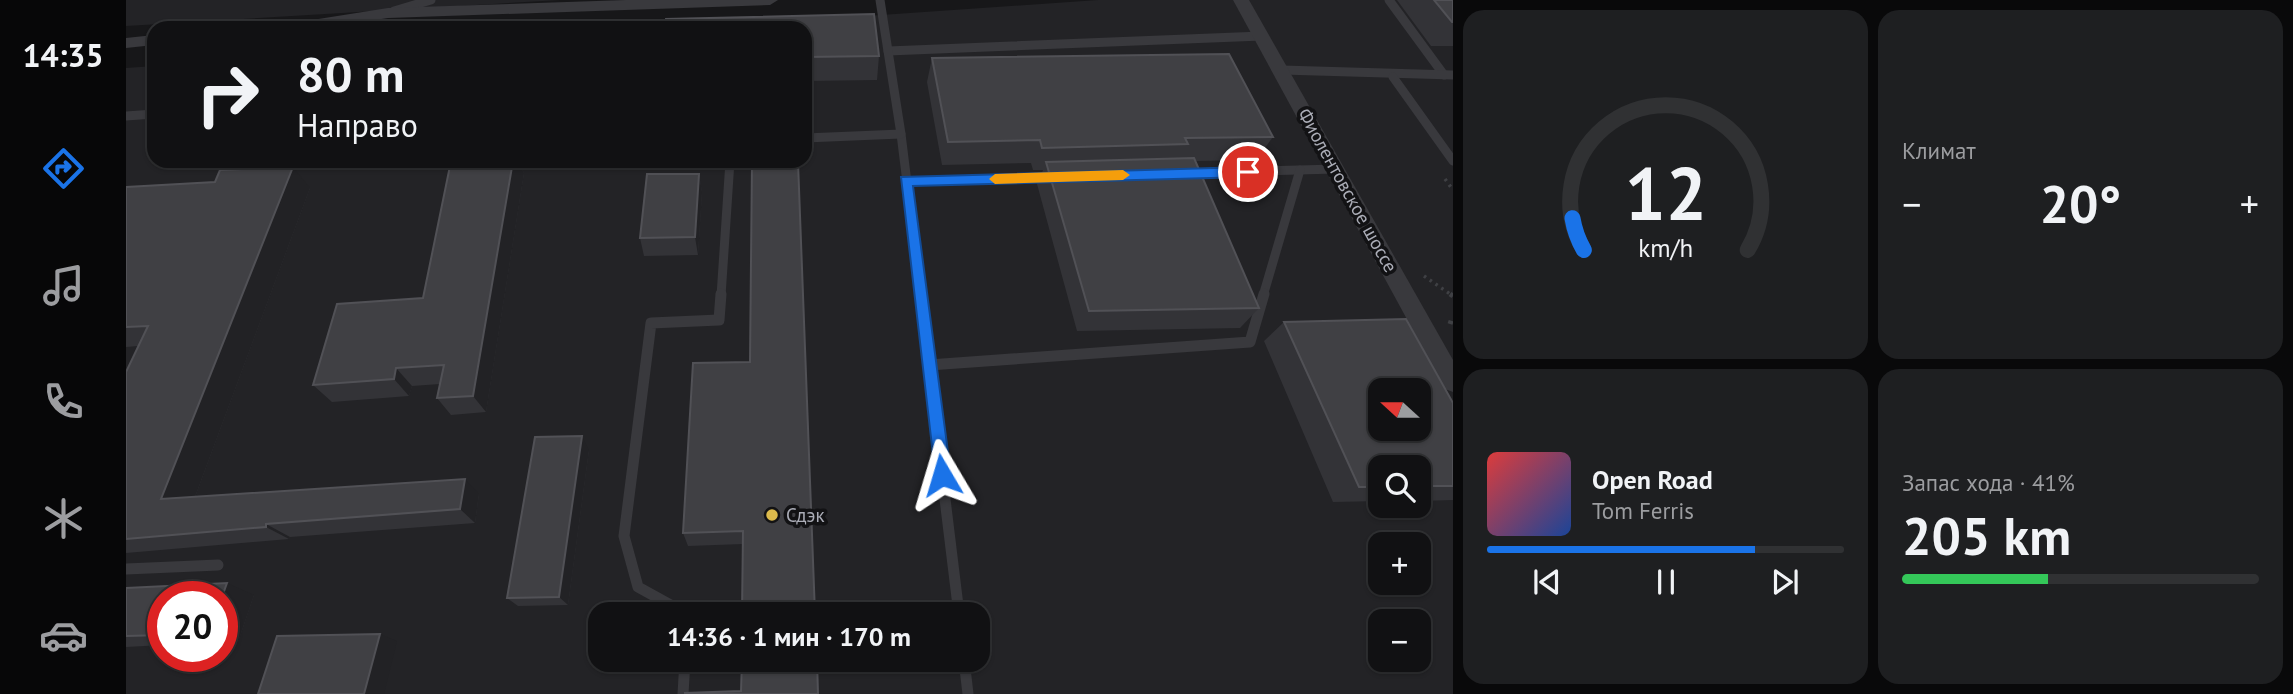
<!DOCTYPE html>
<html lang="ru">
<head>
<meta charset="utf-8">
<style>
	:root { --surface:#111113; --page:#1e1f21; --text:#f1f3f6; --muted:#9c9da0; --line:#303133; --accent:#1a73e8 }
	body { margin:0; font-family:"PT Sans",sans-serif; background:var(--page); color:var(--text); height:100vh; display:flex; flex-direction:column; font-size:26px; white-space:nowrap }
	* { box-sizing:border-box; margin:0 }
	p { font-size:23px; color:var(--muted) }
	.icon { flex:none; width:38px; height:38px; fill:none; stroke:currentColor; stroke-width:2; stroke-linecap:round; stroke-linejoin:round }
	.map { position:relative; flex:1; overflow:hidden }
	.drawer { display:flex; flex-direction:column; gap:10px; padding:10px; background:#09090a; width:840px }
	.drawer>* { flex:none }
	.top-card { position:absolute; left:21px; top:21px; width:665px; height:147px; border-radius:21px; box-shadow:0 2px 5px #0004,0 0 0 2px var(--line); background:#111113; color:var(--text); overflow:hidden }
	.needle { width:46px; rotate:291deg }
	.tools { position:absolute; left:1242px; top:378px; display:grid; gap:14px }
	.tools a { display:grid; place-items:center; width:63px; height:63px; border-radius:14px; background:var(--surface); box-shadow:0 2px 5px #0004,0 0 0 2px var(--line); font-size:35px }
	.speed { position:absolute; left:21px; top:581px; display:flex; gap:14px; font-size:35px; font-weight:700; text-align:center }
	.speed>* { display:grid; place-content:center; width:91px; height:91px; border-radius:50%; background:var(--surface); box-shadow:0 2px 5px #0004,0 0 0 2px var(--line); line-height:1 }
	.speed .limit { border:10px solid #d22; background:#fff; color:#111 }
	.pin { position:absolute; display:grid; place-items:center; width:60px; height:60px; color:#fff; margin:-30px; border:4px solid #fff; border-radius:50%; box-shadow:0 2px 7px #0007 }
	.me { position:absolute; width:77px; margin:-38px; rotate:353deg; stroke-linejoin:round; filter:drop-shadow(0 0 5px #0008) }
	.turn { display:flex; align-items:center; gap:24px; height:147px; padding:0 35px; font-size:32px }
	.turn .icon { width:91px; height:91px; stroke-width:2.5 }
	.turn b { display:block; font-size:49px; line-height:60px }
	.big { font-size:52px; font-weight:800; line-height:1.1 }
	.drawer .widget { flex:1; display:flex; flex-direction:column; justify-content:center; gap:10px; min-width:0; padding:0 24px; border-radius:21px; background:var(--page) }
	.drawer .dial { align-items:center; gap:0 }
	.dial svg { height:182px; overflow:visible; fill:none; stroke:var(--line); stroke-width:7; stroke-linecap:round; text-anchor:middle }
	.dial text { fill:var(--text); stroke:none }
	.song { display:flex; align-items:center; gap:21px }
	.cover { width:84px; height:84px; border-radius:10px; background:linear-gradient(135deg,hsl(0 70% 55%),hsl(220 70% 35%)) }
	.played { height:7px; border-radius:4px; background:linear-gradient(90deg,var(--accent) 75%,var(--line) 75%) }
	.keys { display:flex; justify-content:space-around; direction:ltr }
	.heat { display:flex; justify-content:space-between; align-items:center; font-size:38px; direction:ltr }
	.charge { height:10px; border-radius:5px; background:linear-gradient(90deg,#34c759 41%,var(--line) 0) }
	.drawer .tiles { flex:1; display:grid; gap:10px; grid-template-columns:repeat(2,1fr) }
	.trip { position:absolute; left:462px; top:602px; width:402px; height:70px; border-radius:21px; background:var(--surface); box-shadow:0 2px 5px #0004,0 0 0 2px var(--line); font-weight:800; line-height:70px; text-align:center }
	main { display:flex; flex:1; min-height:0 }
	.tab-bar { display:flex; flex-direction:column; width:126px; justify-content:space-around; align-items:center; background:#070708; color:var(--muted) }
	.tab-bar .icon { width:49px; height:49px }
	.tab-bar .selected { color:var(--accent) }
	.tab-bar b { font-size:32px; color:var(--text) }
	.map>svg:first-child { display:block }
</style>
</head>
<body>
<main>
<nav class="tab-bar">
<b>14:35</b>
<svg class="icon selected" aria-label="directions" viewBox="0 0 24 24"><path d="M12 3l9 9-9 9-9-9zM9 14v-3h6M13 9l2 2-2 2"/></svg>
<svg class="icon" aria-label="music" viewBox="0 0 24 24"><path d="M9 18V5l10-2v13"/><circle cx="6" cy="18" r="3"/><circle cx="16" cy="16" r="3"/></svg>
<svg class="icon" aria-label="phone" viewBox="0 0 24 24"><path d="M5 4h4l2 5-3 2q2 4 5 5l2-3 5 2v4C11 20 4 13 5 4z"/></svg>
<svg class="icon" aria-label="climate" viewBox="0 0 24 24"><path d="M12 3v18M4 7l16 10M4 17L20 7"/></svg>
<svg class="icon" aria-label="car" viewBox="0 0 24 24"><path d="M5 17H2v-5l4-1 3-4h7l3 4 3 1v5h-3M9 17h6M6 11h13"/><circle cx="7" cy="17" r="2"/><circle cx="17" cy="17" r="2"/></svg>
</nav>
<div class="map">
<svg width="1327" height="694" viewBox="0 0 1327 694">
	<rect width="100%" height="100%" fill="#171719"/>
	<g fill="#232326" fill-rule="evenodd">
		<polygon points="0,0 434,0 0,26"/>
		<path d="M972,0H1327V694H0V68L28,66V161H679V28H569ZM1255,390H1293V429H1255ZM1255,467H1293V506H1255ZM1255,544H1293V583H1255ZM37,597H96V656H37ZM474,614H852V660H474ZM1255,621H1293V660H1255Z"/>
	</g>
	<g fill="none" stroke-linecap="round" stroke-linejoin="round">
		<g stroke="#3f4044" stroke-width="3.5" stroke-dasharray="2.5 4.5" stroke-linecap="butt">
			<polyline points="1319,179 1327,190"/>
			<polyline points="1298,276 1327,296"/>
		</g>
		<g stroke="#3f4044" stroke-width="5" stroke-dasharray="3.5 6" stroke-linecap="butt">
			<polyline points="1324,294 1327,296"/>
			<polyline points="1324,324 1327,315"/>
		</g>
		<g stroke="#39393d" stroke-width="9">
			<polyline points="1263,0 1318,75"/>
			<polyline points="268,11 305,0"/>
			<polyline points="762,51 1136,36"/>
			<polyline points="1156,70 1327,75"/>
			<polyline points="1267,77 1327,161"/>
			<polyline points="0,116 28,114"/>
			<polyline points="775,134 795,296"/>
			<polyline points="679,138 775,134 754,0"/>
			<polyline points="1063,173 1210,169"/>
			<polyline points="780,181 928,177"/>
			<polyline points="595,296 604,161"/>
			<polyline points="1137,296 1174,170"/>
		</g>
		<g stroke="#39393d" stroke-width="11">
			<polyline points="794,294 833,614"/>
			<polyline points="803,365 1124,342 1138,294"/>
			<polyline points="0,569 92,565"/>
			<polyline points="561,614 512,587 498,536 525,323 593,320 595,294"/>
			<polyline points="838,660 842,694"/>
			<polyline points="557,694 559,660"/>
		</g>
		<g fill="#39393d" fill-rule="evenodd">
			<polygon points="500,0 652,0 644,5 262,18 199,28 159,28 167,23 262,8"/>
			<polygon points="1107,0 1123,0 1327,360 1327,392 1319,389"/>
			<polygon points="28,35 28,45 0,48 0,38"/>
		</g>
	</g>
	<g fill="#333337">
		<polygon points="1271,0 1327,0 1327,46 1305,46"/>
		<polygon points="679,28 753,56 751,80 679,81"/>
		<polygon points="806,58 1147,137 1130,160 1069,161 1133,308 1114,328 951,331 911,184 917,170 907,170 905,163 816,165 801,82"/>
		<polygon points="325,161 392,161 398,173 360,412 325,415 311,398 314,384 286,386 283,396 206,402 187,385 297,298"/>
		<polygon points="672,162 617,544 562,546 557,533 624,362"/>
		<polygon points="573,174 576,192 572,255 518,256 514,238"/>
		<polygon points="0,187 184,188 69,497 353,494 349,523 164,537 163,539 0,553 0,372 12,346 0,347"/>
		<polygon points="1158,322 1327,403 1327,500 1293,501 1293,467 1255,467 1255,501 1207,502 1138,341"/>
		<polygon points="463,450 442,605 392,606 381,598"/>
		<polygon points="0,588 128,595 112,642 96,642 96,597 37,597 37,645 0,647"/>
	</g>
	<g fill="#222225">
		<polygon points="387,161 392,161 398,173 360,412 347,396"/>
		<polygon points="167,167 184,188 63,513 35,499"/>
		<polygon points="573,174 576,192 572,255 569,237"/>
		<polygon points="270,368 286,386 283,396 268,379"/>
		<polygon points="456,436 463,450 442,605 433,597"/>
		<polygon points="339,479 353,494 349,523 334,509"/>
		<polygon points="140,524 164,537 163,539 140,527"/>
		<polygon points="101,583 128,595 112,642 96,637 96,597"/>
		<polygon points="254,634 271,641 258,694 238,694"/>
	</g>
	<g fill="#404044" stroke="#515156" stroke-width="2" fill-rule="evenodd">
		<polygon points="1308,0 1327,0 1327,22 1326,22"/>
		<polygon points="748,14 753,56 679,57 679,28 539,28 540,19"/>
		<polygon points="1103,54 1147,137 1059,138 1062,144 916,148 914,140 822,142 806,58"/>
		<polygon points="1068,158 1133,308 963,311 920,162"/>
		<polygon points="325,161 387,161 347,396 311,398 318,365 270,368 268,379 187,385 211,304 297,298"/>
		<polygon points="626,162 672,162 689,614 616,614 617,531 557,533 567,363 624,362"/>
		<polygon points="167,167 35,499 339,479 334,509 140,524 140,527 0,539 0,372 22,326 0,327 0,187 89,182 94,170"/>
		<polygon points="521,174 573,174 569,237 514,238"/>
		<path d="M1280,319L1327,403V486H1293V467H1255V487H1233L1158,322ZM1255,390H1293V429H1255Z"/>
		<polygon points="456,436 433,597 381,598 409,437"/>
		<polygon points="101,583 96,597 37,597 37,635 0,636 0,588"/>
		<polygon points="254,634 238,694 132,694 151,636"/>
		<polygon points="616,660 691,660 692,694 559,694 559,693 615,691"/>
	</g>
	<polygon fill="#1a73e8" stroke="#114b97" stroke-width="2" points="1122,167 1129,172 1122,177 787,186 825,475 822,481 810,481 775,177"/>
	<polygon fill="#f59e0b" points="997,170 1004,175 997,180 869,184 863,179 869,174"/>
	<circle fill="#dcba4c" stroke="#121214" stroke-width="2.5" cx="646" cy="515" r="7"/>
	<g text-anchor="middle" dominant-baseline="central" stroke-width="7" stroke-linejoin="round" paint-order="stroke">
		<g font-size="19" fill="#abadb7" stroke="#121214">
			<text transform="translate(1222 190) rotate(61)">Фиолентовское шоссе</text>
		</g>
		<g font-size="19" fill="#abadb7" stroke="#121214" text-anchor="start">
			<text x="660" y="515">Сдэк</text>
		</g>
	</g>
</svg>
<div class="tools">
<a><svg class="needle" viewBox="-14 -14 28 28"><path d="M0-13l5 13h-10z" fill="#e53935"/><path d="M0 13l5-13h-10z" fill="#9c9da0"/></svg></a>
<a><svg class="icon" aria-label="search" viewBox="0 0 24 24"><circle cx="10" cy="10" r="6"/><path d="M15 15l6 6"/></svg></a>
<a>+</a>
<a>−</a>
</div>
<div class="speed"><div class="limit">20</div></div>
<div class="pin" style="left:1122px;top:172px;background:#d93025"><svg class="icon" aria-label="arrive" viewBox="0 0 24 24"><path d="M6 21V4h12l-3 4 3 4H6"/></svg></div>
<svg class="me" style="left:816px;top:475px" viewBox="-20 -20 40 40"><path d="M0-17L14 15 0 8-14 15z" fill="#1a73e8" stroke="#fff" stroke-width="4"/></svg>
<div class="trip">14:36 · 1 мин · 170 m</div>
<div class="top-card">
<div class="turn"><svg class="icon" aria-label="right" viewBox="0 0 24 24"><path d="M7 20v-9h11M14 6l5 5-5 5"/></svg><div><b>80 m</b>Направо</div></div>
</div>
</div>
<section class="drawer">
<div class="tiles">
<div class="widget dial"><svg viewBox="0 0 100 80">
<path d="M14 69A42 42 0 1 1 86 69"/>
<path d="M14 69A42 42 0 0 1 9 55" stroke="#1a73e8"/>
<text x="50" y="56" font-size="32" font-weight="700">12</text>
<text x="50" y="72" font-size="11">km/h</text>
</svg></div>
<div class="widget"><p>Климат</p>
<div class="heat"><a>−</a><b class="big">20°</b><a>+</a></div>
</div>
<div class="widget">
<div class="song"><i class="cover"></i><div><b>Open Road</b><p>Tom Ferris</p></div></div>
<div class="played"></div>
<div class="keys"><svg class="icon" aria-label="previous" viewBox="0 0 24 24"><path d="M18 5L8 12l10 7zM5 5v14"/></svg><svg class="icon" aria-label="pause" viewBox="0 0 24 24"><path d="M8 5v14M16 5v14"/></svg><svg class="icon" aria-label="next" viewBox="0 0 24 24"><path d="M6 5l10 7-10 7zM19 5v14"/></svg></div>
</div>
<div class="widget"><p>Запас хода · 41%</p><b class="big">205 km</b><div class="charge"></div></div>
</div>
</section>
</main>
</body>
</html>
